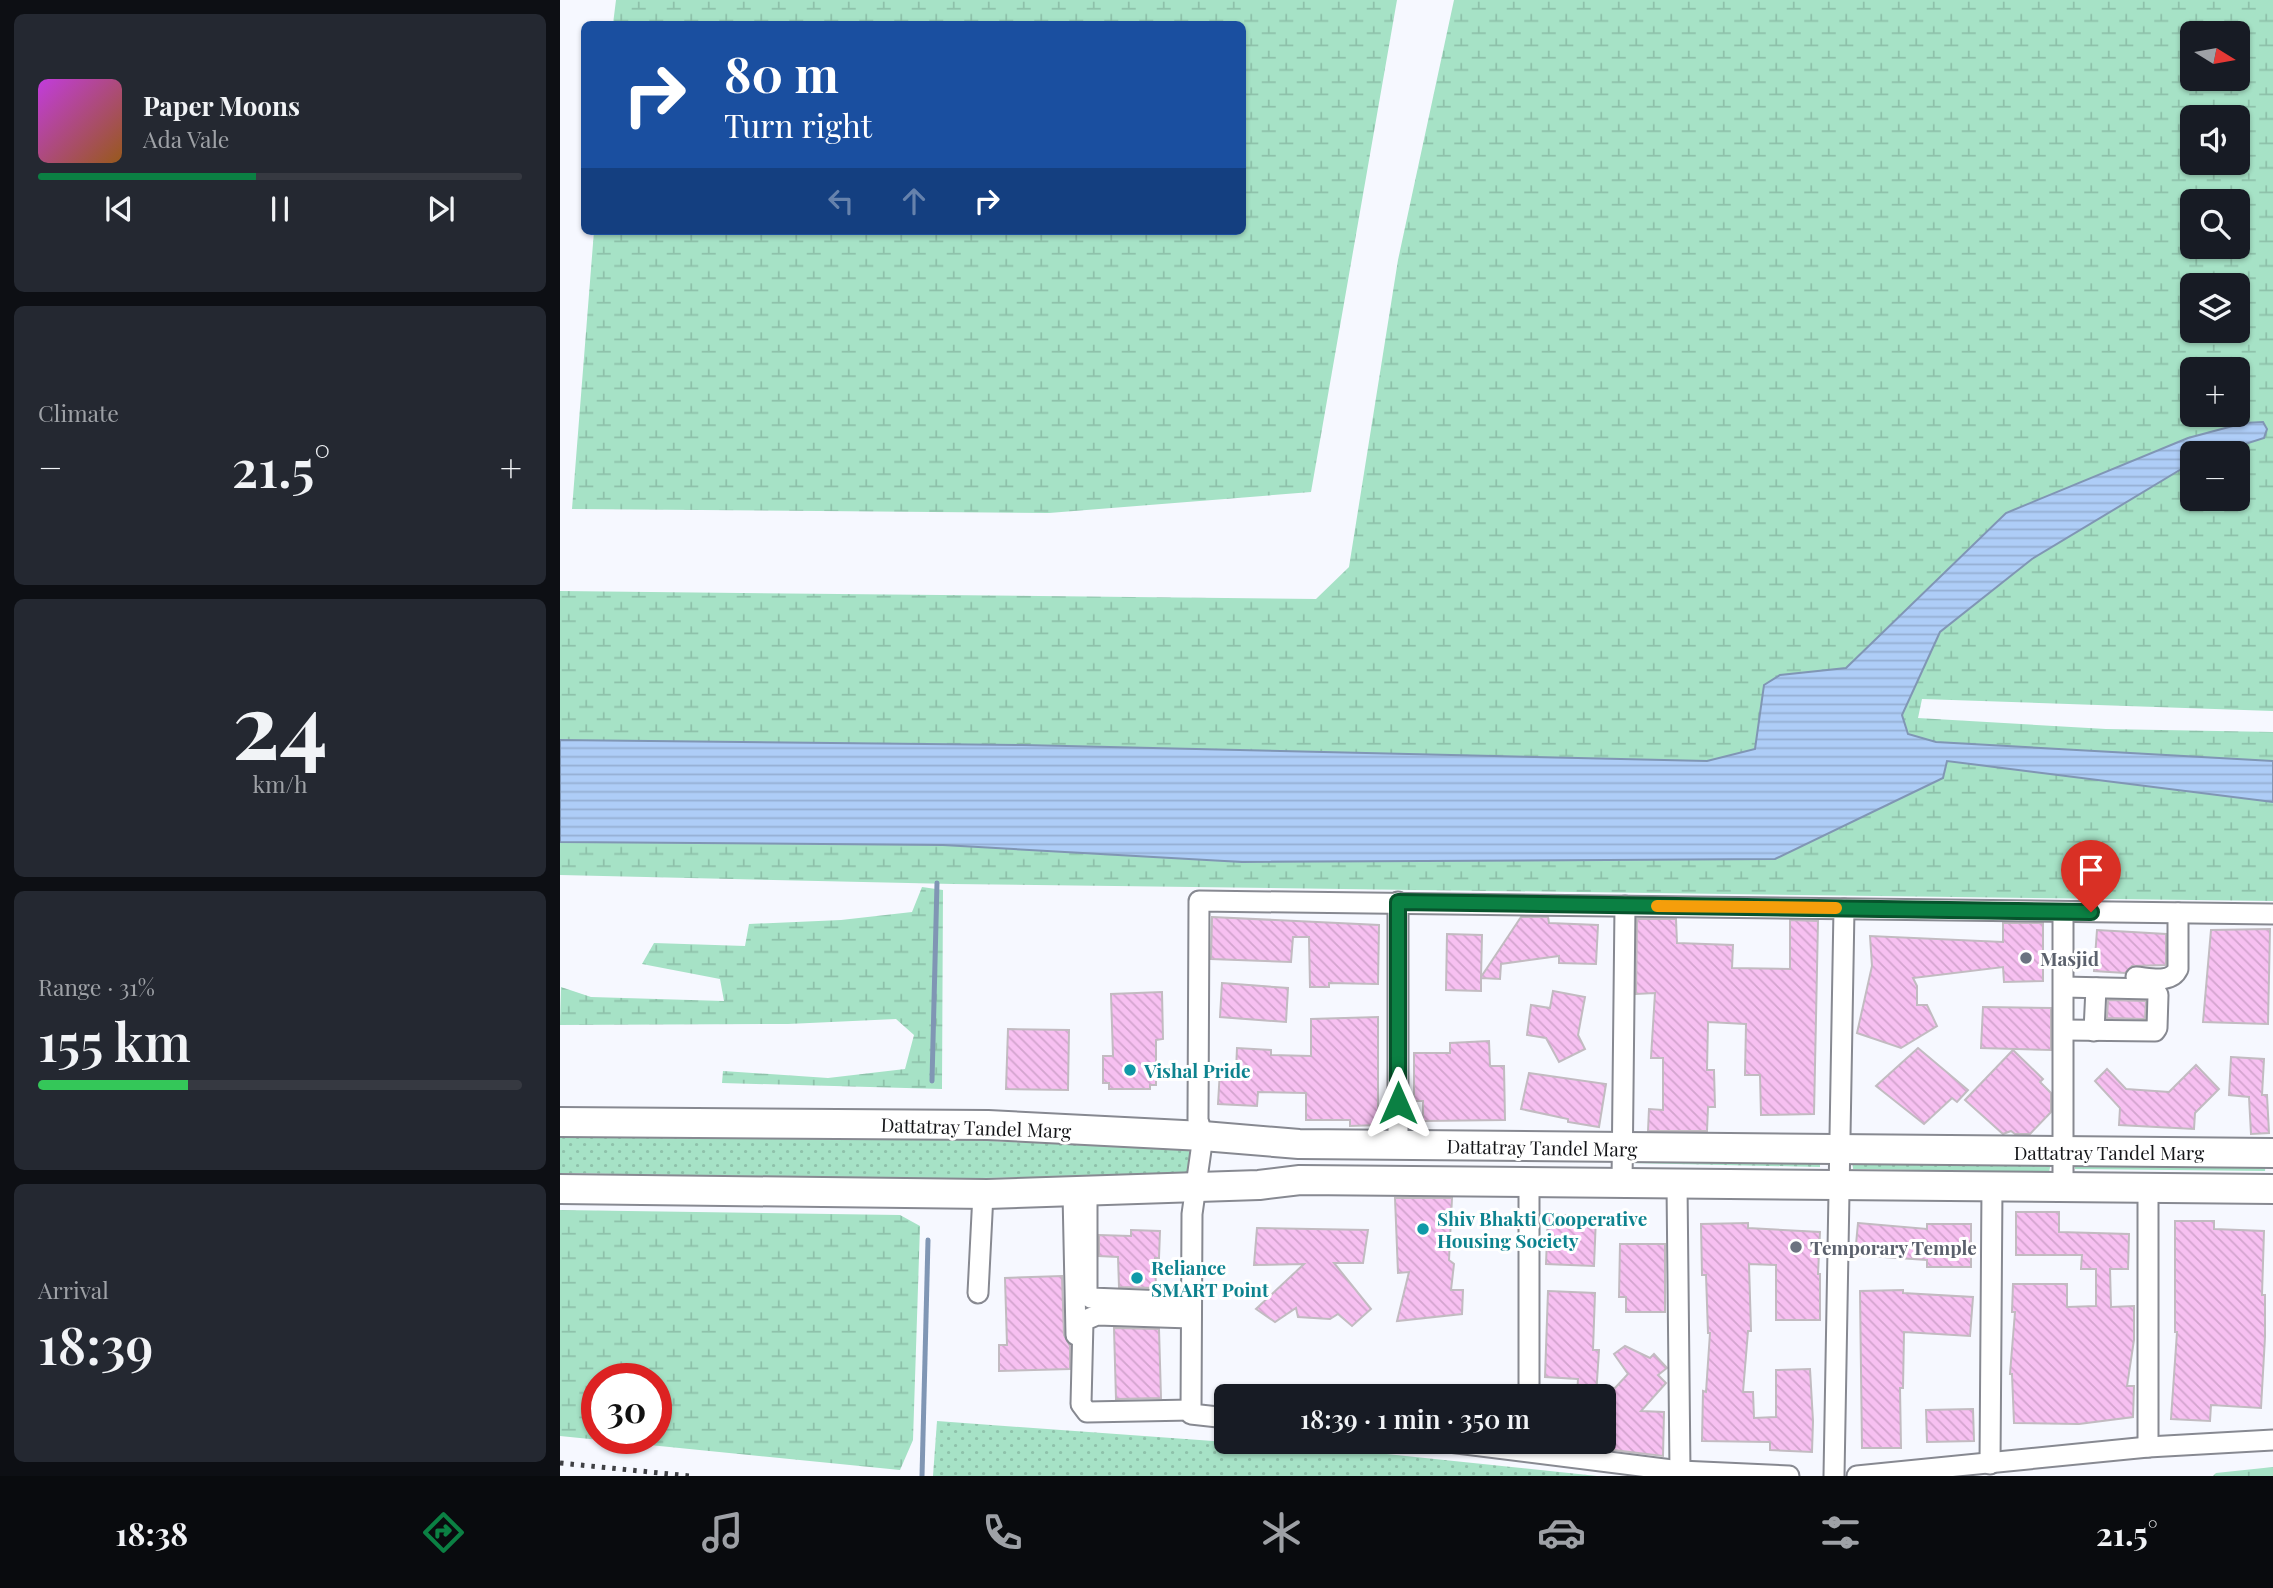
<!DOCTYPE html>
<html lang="en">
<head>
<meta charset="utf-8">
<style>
	:root { --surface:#171b24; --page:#242831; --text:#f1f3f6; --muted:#9ea1a6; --line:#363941; --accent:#0b8043 }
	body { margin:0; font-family:"Playfair Display",serif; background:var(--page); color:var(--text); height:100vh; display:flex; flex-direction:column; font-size:26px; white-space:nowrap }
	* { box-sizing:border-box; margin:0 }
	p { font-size:23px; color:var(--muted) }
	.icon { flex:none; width:38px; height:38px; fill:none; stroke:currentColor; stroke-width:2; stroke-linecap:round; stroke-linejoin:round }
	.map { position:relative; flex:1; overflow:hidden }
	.sheet { display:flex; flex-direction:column; gap:14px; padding:14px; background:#0d0f14; width:560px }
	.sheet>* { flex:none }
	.hud { position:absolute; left:21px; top:21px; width:665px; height:214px; border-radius:10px; box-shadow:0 2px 5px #0004; background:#1a4fa0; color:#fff; overflow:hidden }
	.needle { width:46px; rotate:101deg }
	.fabs { position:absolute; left:1620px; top:21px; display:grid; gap:14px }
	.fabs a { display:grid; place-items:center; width:70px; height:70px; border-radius:10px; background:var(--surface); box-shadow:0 2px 5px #0004; font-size:35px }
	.speed { position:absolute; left:21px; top:1363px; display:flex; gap:14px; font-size:35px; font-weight:700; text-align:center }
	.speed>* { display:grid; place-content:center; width:91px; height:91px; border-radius:50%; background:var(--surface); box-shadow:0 2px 5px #0004; line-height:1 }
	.speed .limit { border:10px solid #d22; background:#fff; color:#111 }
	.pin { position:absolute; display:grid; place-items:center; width:60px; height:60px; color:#fff; margin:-72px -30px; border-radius:50% 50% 50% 0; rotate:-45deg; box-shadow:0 0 7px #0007 }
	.pin .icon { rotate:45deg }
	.me { position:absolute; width:77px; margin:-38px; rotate:0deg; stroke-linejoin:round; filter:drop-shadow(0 0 5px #0008) }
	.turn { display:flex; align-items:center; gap:24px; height:147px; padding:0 28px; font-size:32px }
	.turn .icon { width:91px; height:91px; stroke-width:2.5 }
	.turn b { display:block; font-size:49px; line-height:60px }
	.lanes { display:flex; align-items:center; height:66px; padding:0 28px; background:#0003; justify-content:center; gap:35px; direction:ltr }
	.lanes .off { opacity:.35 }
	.big { font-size:52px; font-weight:600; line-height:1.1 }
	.sheet .card { flex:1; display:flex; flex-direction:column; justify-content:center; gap:10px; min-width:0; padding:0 24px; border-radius:10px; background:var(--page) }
	.sheet .dial { align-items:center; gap:0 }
	.dial b { font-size:91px; line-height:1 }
	.song { display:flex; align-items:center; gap:21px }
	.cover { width:84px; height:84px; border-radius:10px; background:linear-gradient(135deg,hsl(290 70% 55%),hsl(30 70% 35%)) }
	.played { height:7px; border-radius:4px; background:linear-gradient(90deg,var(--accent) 45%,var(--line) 45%) }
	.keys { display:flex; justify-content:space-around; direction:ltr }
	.heat { display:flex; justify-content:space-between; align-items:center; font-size:38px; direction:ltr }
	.charge { height:10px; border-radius:5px; background:linear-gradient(90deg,#34c759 31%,var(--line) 0) }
	.trip { position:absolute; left:654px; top:1384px; width:402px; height:70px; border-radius:10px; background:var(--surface); box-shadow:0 2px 5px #0004; font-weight:600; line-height:70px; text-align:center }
	.menu { display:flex; height:112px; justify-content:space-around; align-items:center; background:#090b0e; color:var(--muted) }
	.menu .icon { width:49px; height:49px }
	.menu .on { color:var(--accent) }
	.menu b { font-size:32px; color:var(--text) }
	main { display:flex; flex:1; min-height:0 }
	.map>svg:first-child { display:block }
</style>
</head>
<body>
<main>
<section class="sheet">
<div class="card">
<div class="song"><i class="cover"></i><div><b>Paper Moons</b><p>Ada Vale</p></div></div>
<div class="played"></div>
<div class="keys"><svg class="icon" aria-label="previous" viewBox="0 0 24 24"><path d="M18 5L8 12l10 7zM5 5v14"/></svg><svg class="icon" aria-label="pause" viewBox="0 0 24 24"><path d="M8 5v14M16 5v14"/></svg><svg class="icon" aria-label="next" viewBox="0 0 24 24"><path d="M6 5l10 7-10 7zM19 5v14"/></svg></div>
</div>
<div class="card"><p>Climate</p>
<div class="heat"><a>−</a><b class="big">21.5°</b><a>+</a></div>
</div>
<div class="card dial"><b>24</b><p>km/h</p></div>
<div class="card"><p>Range · 31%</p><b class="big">155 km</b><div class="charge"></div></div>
<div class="card"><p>Arrival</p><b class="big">18:39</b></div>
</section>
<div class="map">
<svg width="1713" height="1476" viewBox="0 0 1713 1476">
	<defs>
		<pattern id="wetland-marsh" width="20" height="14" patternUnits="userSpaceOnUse" patternTransform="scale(1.75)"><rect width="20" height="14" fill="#a6e2c6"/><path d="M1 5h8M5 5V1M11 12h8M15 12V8" fill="none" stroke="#8ec1aa"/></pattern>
		<pattern id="garden-dots" width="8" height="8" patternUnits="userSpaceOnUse" patternTransform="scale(1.75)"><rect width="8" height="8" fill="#a6e2c6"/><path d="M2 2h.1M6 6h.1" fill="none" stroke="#8ec1aa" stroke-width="1.8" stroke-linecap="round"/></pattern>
		<pattern id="water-rules" width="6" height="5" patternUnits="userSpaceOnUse" patternTransform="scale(1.75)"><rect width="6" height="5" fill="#aecdf7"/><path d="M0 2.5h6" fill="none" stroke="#95afd3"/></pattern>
		<pattern id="building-back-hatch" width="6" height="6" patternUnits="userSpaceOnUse" patternTransform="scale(1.75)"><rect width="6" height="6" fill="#f7c0f1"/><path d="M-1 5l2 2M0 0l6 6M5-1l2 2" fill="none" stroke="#d3a4ce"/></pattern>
	</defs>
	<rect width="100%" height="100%" fill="#f6f8ff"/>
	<g fill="url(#wetland-marsh)" fill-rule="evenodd">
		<polygon points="56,0 837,0 751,492 489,513 12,509 34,231 682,231 682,24 53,24"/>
		<path d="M894,0H1713V711L1362,699L1358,718L1546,729L1713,732V761L1376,742L1347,734L1342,715L1380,632L1472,559L1633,462V499H1678V453H1657L1692,442L1703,422H1693L1628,438L1446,513L1286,669L1220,675L1195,749L1147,761L463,745L0,740V591L756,599L789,567L838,260ZM1633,33H1678V79H1633ZM1633,117H1678V163H1633ZM1633,201H1678V247H1633ZM1633,285H1678V331H1633ZM1633,369H1678V415H1633Z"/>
		<polygon points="1386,761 1713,802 1713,901 393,884 0,875 0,842 383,845 682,862 1214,859 1383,778"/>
		<polygon points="362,887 383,890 382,1089 162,1083 163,1071 268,1078 345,1069 354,1035 336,1019 228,1024 0,1025 1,987 31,997 164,1001 160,979 82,964 94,943 185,946 189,924 281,920 352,912"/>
		<path d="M0,1210L340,1215L360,1226L353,1440L340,1470L0,1436ZM37,1379H96V1438H37Z"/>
		<polygon points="1713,1467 1713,1476 1653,1476 1656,1473"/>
	</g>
	<g fill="url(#garden-dots)">
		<polygon points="346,1137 626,1150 635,1154 635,1169 625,1175 345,1179 0,1173 0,1138"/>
		<polygon points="1071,1154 1260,1154 1260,1167 1070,1163"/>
		<polygon points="1292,1156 1492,1159 1489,1172 1293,1169"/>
		<polygon points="1515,1158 1706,1161 1705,1171 1515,1169"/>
		<polygon points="377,1421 817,1453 1037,1476 373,1476"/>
	</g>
	<polygon fill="url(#water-rules)" stroke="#8096b4" stroke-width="2" points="1703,422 1707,429 1704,438 1657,453 1633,453 1633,462 1472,559 1380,632 1342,715 1348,734 1376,742 1713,761 1713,802 1387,761 1383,778 1215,859 682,862 383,845 0,842 0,740 463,745 1147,761 1195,749 1204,685 1220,675 1286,668 1446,513 1628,438 1684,423"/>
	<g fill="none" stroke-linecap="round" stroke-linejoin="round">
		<g stroke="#8096b4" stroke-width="5">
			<polyline points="372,1081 377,883"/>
			<polyline points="362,1476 368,1240"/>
		</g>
	</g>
	<g fill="url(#building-back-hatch)" stroke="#c2bbc1" stroke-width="2">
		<polygon points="652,917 819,925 818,984 769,983 769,987 750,987 749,937 733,937 731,962 651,959"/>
		<polygon points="961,917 988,917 989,923 1038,925 1036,964 999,963 999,956 941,964 940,979 921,978 921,991 886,990 887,934 922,935 921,977"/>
		<polygon points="1077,919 1116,919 1117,943 1173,945 1172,968 1230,969 1230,920 1258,921 1254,1114 1201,1115 1200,1075 1185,1075 1186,1024 1148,1022 1147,1070 1154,1070 1155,1107 1148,1107 1147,1131 1088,1131 1089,1109 1103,1110 1103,1058 1091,1058 1095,993 1076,994"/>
		<polygon points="1443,923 1483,923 1483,981 1444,982 1443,967 1353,978 1357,986 1357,1005 1367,1005 1377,1026 1341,1048 1297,1033 1312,966 1310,936 1443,942"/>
		<polygon points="1710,929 1708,1024 1643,1022 1651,930"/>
		<polygon points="1537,930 1606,934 1606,965 1572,966 1565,973 1534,971"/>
		<polygon points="662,983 728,988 726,1022 660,1017"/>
		<polygon points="993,991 1025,997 1018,1035 1025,1049 999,1062 986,1038 967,1035 971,1005 990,1008"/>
		<polygon points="602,992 603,1039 596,1040 596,1085 590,1085 590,1089 549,1089 549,1083 543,1083 543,1056 553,1056 551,994"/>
		<polygon points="1548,1000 1586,1001 1585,1019 1547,1018"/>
		<polygon points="1423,1007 1491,1008 1491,1050 1421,1048"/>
		<polygon points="818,1017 818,1125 790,1126 790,1120 746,1120 746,1093 698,1092 697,1106 658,1104 660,1070 676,1071 677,1048 711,1050 711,1055 751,1056 751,1019"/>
		<polygon points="448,1029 509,1030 508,1090 446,1089"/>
		<polygon points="929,1041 930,1066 944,1066 945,1120 863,1121 863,1101 854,1101 854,1053 890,1053 890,1043"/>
		<polygon points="1358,1048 1408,1090 1397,1102 1392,1098 1364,1124 1316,1086"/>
		<polygon points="1453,1050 1483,1079 1480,1082 1491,1093 1491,1112 1470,1134 1455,1134 1451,1131 1443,1134 1405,1100"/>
		<polygon points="1671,1057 1704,1059 1702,1095 1707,1095 1709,1133 1691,1134 1689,1097 1669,1095"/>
		<polygon points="1636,1065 1659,1089 1635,1113 1634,1129 1559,1125 1560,1108 1535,1081 1547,1069 1566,1089 1609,1092"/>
		<polygon points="969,1073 1046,1084 1039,1127 1008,1122 1008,1119 961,1109"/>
		<polygon points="835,1198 892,1198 889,1260 894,1264 891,1290 903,1290 902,1314 837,1321 849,1272 838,1273"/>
		<polygon points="1456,1212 1499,1212 1499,1232 1569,1234 1568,1269 1550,1269 1551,1307 1574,1306 1574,1340 1567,1386 1574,1386 1573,1417 1519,1424 1454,1423 1452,1374 1450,1374 1455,1312 1452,1312 1453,1284 1507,1284 1507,1307 1536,1306 1536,1269 1521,1269 1522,1255 1456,1255"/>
		<polygon points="988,1214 1036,1217 1034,1266 986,1264"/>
		<polygon points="1615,1221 1654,1221 1654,1229 1704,1231 1702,1295 1705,1295 1705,1337 1701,1408 1651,1405 1650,1421 1611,1419 1617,1332 1615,1332"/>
		<polygon points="1188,1223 1188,1228 1260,1232 1258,1274 1260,1274 1260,1320 1216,1320 1216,1265 1189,1264 1191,1331 1188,1331 1183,1392 1193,1392 1194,1418 1216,1417 1216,1370 1250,1369 1253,1421 1252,1452 1210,1450 1210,1442 1142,1441 1143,1391 1146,1392 1150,1333 1148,1333 1146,1275 1142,1275 1141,1224"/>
		<polygon points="1298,1223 1367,1229 1367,1224 1411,1224 1411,1267 1367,1267 1367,1260 1295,1255"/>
		<polygon points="697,1228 808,1230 803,1263 774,1263 811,1309 792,1326 778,1314 770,1319 738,1317 736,1308 715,1322 696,1309 744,1264 694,1265"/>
		<polygon points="571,1230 600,1231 599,1258 595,1258 596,1288 559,1287 558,1257 539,1256 539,1235 571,1236"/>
		<polygon points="1060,1244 1105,1244 1105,1312 1066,1312 1066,1297 1059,1297"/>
		<polygon points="502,1276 504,1335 510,1346 510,1369 439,1371 439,1345 447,1345 445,1278"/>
		<polygon points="1343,1290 1343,1293 1413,1297 1410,1336 1344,1332 1343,1388 1340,1388 1341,1448 1302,1448 1300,1291"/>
		<polygon points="988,1291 1035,1293 1033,1350 1039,1350 1036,1396 1017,1396 1018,1379 985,1377"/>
		<polygon points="554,1328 599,1329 601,1398 556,1399"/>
		<polygon points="1065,1346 1090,1358 1094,1354 1107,1368 1098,1375 1106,1383 1081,1411 1104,1412 1103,1456 1045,1449 1045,1387 1055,1388 1068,1374 1054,1354"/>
		<polygon points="1413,1409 1414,1441 1367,1442 1366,1410"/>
	</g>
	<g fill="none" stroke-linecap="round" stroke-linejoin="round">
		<g stroke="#878991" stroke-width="23">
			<g id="minor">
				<path d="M1576,977C1590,978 1611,984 1618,969V913"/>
				<polyline points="1504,1030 1595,1031 1597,1028 1598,995 1595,990 1590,989 1504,987"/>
				<polyline points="1534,1031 1536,988"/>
				<polyline points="838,1145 838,902"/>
				<polyline points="969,1182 969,1396"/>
				<polyline points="1062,1183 1065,906"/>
				<polyline points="1117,1184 1120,1471"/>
				<polyline points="1503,1188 1503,912"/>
				<polyline points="527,1192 527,1291 531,1298 631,1302"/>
				<polyline points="513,1193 516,1335"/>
				<polyline points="418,1293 423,1194"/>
				<polyline points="631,1318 537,1315 523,1321 521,1404 527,1412 631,1410"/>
				<polyline points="667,1418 631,1414 632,1214 643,1136 638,1120 639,901 1713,914"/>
				<polyline points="889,1442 1120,1471 1229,1476"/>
				<polyline points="1588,1447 1588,1188"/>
				<polyline points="1430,1464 1432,1187"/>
				<polyline points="1274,1476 1284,909"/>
				<polyline points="1297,1476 1588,1447 1713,1440"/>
			</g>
		</g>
		<g stroke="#878991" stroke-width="32">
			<g id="secondary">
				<polyline points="0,1122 428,1125 643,1136 739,1144 1713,1153"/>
				<polyline points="0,1189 427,1194 699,1185 740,1180 1713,1189"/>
			</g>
		</g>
		<use href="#minor" stroke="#fff" stroke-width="19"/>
		<use href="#secondary" stroke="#fff" stroke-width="28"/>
		<polyline stroke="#3f4044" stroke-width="5" stroke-dasharray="3.5 7" stroke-linecap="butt" points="0,1463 130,1476"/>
	</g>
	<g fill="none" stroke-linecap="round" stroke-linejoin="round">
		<g stroke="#07532c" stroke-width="18">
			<polyline id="route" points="838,1103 838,902 1531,912"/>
		</g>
		<use href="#route" stroke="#0b8043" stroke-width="12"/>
		<polyline stroke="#f59e0b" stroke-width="12" points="1097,906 1276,908"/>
	</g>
	<g fill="#6b7280" stroke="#fff" stroke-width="2.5">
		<circle cx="1466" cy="958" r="7"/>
		<circle cx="1236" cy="1247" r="7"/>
	</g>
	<g fill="#0f9aa8" stroke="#fff" stroke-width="2.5">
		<circle cx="570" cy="1070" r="7"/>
		<circle cx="863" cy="1229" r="7"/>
		<circle cx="577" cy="1278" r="7"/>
	</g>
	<g text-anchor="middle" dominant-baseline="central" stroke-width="6" stroke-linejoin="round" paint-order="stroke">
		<g font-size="19" font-weight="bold" fill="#5b616d" stroke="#fff" text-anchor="start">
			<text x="1480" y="958">Masjid</text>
			<text x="1250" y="1247">Temporary Temple</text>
		</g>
		<g font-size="19" font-weight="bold" fill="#0d838f" stroke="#fff" text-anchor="start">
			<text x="584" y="1070">Vishal Pride</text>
			<text x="877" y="1218">Shiv Bhakti Cooperative<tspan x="877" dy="22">Housing Society</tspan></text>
			<text x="591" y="1267">Reliance<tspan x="591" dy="22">SMART Point</tspan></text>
		</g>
		<g font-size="19" fill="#151619" stroke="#fff">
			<text transform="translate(416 1127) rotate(2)">Dattatray Tandel Marg</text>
			<text transform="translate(982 1147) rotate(1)">Dattatray Tandel Marg</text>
			<text x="1549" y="1152">Dattatray Tandel Marg</text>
		</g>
	</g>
</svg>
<div class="fabs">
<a><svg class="needle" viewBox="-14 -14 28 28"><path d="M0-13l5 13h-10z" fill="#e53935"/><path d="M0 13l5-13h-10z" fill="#9ea1a6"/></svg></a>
<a><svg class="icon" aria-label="sound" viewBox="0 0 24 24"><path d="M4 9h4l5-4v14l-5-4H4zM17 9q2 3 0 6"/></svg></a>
<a><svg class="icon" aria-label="search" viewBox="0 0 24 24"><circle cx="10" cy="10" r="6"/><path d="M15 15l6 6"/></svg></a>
<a><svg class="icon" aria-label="layers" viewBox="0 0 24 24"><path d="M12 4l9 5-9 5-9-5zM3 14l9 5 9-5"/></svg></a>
<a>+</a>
<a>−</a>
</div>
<div class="speed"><div class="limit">30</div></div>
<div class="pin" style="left:1531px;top:912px;background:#d93025"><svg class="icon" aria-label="arrive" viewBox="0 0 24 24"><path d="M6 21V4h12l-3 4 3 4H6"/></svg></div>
<svg class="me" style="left:838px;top:1103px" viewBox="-20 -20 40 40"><path d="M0-17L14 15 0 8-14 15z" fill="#0b8043" stroke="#fff" stroke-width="4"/></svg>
<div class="trip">18:39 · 1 min · 350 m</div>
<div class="hud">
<div class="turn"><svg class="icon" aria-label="right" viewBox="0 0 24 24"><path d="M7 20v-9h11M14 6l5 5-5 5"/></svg><div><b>80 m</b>Turn right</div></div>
<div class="lanes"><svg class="icon off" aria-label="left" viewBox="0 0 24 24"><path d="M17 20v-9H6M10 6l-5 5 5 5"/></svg><svg class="icon off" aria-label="ahead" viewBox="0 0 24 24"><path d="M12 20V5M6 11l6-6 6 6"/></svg><svg class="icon" aria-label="right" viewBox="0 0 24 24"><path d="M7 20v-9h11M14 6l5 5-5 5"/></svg></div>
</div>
</div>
</main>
<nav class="menu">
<b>18:38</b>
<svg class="icon on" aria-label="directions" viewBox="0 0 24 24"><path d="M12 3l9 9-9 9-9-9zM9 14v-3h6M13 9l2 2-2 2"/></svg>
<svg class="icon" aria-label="music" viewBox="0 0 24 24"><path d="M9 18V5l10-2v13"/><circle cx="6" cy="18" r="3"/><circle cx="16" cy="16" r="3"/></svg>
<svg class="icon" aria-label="phone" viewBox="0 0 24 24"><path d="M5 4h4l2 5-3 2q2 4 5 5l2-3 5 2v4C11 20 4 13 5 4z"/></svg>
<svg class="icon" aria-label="climate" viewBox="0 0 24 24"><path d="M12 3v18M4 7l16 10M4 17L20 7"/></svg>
<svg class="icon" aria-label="car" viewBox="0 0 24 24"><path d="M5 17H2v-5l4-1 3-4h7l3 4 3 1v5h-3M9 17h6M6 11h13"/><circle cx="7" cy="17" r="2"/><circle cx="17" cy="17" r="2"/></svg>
<svg class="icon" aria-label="filters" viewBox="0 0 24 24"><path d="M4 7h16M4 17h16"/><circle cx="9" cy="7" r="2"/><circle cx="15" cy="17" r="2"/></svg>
<b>21.5°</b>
</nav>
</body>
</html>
